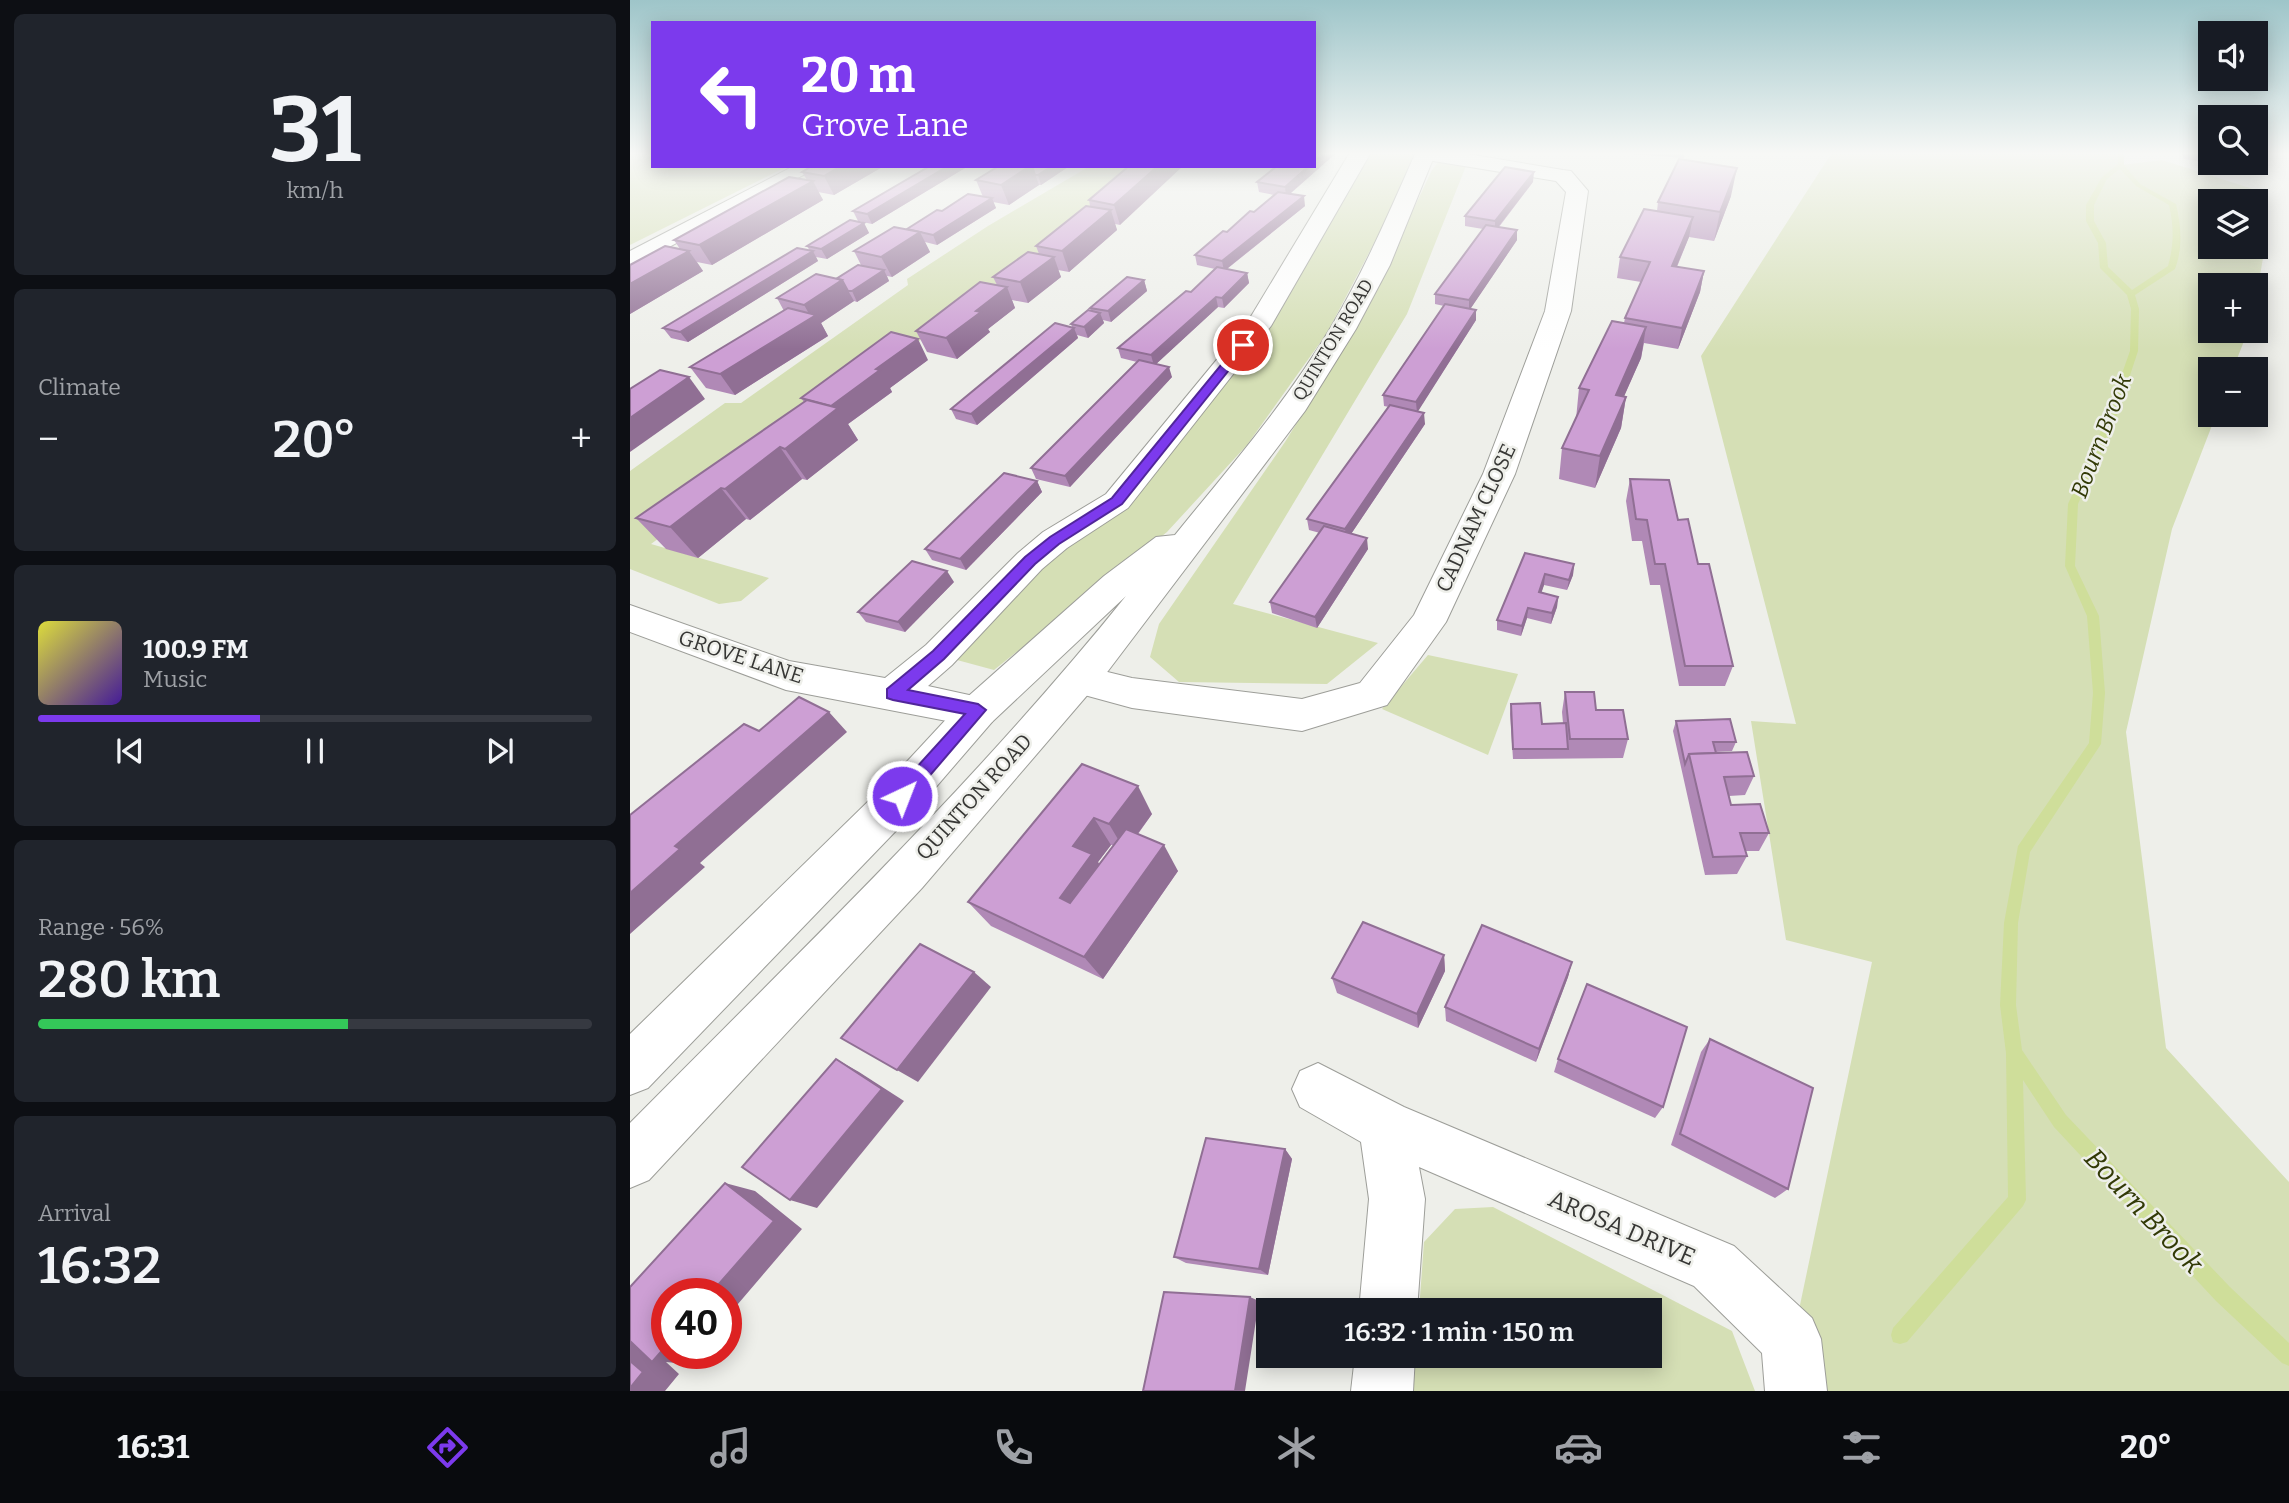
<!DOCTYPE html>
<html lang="en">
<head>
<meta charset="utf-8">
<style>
	:root { --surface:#171b24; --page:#20242c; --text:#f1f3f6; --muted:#9ea1a6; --line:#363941; --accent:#7c3aed }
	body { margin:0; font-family:Bitter,serif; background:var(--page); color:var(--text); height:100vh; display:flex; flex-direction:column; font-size:26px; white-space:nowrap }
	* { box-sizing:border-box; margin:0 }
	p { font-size:23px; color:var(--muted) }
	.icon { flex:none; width:38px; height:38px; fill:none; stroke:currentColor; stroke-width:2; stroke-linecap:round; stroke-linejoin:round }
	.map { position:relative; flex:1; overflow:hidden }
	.drawer { display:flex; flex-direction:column; gap:14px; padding:14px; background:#0d0f14; width:630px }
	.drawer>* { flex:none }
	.banner { position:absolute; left:21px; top:21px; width:665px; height:147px; border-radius:0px; box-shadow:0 4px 18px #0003; background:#7c3aed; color:#fff; overflow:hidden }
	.fabs { position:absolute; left:1568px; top:21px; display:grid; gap:14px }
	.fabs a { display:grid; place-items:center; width:70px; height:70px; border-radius:0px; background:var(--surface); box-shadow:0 4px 18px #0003; font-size:35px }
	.speed { position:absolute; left:21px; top:1278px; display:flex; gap:14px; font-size:35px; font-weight:700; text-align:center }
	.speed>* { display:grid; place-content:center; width:91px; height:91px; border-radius:50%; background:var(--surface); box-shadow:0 4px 18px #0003; line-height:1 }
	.speed .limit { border:10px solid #d22; background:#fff; color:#111 }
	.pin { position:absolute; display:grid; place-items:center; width:60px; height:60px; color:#fff; margin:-30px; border:4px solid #fff; border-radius:50%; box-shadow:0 2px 7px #0007 }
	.me { position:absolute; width:77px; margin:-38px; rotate:43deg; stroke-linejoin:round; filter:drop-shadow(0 0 5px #0008) }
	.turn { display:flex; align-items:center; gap:24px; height:147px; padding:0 35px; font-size:32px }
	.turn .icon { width:91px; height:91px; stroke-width:2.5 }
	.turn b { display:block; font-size:49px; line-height:60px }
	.big { font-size:52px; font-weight:600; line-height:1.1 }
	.drawer .widget { flex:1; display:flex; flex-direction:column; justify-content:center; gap:10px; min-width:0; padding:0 24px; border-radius:10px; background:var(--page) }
	.drawer .dial { align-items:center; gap:0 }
	.dial b { font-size:91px; line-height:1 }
	.song { display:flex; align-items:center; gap:21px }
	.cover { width:84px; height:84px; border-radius:10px; background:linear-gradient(135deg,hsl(60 70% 55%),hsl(260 70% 35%)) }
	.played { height:7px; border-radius:4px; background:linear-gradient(90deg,var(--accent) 40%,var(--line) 40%) }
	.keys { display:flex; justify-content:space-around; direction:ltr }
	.heat { display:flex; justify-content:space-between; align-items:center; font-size:38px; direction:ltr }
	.charge { height:10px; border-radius:5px; background:linear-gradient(90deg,#34c759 56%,var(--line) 0) }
	.trip { position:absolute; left:626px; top:1298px; width:406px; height:70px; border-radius:0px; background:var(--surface); box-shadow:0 4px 18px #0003; font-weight:600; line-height:70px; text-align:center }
	.menu { display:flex; height:112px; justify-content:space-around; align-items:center; background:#090b0e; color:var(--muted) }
	.menu .icon { width:49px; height:49px }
	.menu .selected { color:var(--accent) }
	.menu b { font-size:32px; color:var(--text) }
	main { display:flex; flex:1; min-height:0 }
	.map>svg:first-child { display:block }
</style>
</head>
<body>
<main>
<section class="drawer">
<div class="widget dial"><b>31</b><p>km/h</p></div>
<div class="widget"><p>Climate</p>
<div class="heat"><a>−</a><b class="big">20°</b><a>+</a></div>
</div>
<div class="widget">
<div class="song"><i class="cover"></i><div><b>100.9 FM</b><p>Music</p></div></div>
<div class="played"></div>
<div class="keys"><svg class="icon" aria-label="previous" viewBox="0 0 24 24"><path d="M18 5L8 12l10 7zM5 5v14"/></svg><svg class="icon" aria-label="pause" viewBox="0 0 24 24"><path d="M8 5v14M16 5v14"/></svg><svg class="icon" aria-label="next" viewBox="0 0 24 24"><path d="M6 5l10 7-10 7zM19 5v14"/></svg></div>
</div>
<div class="widget"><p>Range · 56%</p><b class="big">280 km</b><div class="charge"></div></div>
<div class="widget"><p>Arrival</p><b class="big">16:32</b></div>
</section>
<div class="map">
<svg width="1659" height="1391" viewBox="0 0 1659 1391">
	<rect width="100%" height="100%" fill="#eeefea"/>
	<g fill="#d5dfb5" fill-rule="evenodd">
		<polygon points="0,154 23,154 23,166 158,166 0,245"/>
		<polygon points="738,154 784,154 764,205 697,333 617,445 537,532 364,670 327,660 420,556 504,496"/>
		<path d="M1201,154H1491L1492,165L1532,160L1626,190L1636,241L1626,298V285H1580V331H1618L1603,369H1580V415H1586L1542,529L1496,732L1536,1048L1659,1182V1391H1182L1170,1305L1242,962L1156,940L1121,721L1166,724L1071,356ZM1580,201H1626V247H1580Z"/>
		<polygon points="809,161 836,166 777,314 603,604 748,643 697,684 549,682 520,657 529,624 655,442 732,318 802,170"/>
		<polygon points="460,166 513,166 403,261 334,306 186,422 21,544 139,578 111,601 89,604 0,569 0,471 95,403 111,403 278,285 277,279 358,226"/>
		<polygon points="798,655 888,674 858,755 752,709"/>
		<polygon points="863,1207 1102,1331 1125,1391 782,1391 785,1356 1020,1356 1020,1311 789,1311 794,1242 825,1209"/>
	</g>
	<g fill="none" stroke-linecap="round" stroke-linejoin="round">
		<path fill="#cfde9a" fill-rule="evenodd" d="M1488,154H1494V165L1510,184L1546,204C1551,225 1553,248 1545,269L1505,295L1509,309L1508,351L1484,424L1448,504L1445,566L1469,616L1475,693L1471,744L1400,852L1388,923L1386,1005L1392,1050L1436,1115L1600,1287L1659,1343V1366L1652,1363L1586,1301L1424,1127L1393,1080L1396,1200L1393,1206L1277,1342L1270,1344L1263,1342L1261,1335L1263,1328L1378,1197L1376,1053L1370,1005L1374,923L1388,846L1459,743L1463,693L1457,616L1435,566L1438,504L1474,424L1500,351L1501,309L1497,295L1470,268L1468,243L1456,221V205L1472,177L1488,164ZM1490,169L1506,186L1539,205C1544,226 1544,245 1538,266L1502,290L1478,267L1476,243L1464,221V205L1477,179Z"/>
		<g stroke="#9d9e99" stroke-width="2">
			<g id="street">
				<polygon points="719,154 740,154 641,326 498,508 437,548 412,569 322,665 298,686 362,700 368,711 362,722 348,727 156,690 0,632 0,605 159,661 255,678 296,645 388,553 413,532 476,494 617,323"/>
				<polygon points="787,154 838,154 933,170 941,171 958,191 941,311 885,474 816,622 757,705 672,731 502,708 436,690 430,680 436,670 449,665 502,678 672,699 730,683 784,615 853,474 915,311 936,192 926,181 797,160"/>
				<polygon points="164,166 190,166 0,268 0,251"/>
				<polygon points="688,1063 774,1107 1104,1246 1182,1318 1191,1339 1197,1391 1135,1391 1132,1353 1064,1286 789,1167 795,1199 787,1311 729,1311 739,1199 731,1142 670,1107 662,1089 670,1071"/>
				<polygon points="725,1356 785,1356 783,1391 721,1391"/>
			</g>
		</g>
		<g stroke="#9d9e99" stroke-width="2">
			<path id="secondary" d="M785,154H805L760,265L726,329L675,411L478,671L292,888L19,1180L0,1188V1123C169,952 345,784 496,596L362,722L287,809L18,1088L0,1095V1034L257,783L334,700L474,576L526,537L545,535C599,468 657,402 701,327C734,271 759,213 785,154Z"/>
		</g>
		<use href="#street" fill="#fff" fill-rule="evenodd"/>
		<use href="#secondary" fill="#fff" fill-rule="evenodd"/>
	</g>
	<g fill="#b089b6" fill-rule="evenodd">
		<polygon points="705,154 660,194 675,206 597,269 617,273 619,283 594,308 588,307 526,364 542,377 440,487 406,479 401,468 507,362 491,358 488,348 561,292 585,269 567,265 565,255 624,212 644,195 629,192 627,182"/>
		<polygon points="1001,154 1054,154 1054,158"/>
		<polygon points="1552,154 1580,154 1580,162 1554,159"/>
		<polygon points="182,166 254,166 204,195 188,192 193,200 82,265 67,262 73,271 0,314 0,265 50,249 44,240 177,180 172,172"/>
		<polygon points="369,166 444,166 442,168 438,167 411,185 409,185 379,205 363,202 366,208 307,245 295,242 300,252 262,277 257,276 259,281 227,302 224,301 191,323 198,336 105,395 76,388 60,367 154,311 147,298 206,279 231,265 224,251 277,229 312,211 353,197 346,180"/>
		<polygon points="499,166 490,225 485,224 487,230 439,272 428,270 431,277 398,303 382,300 385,308 358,329 360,332 327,359 297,352 286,331 367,285 363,277 409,254 406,246 460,206 459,200"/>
		<polygon points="335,168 242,224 228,221 223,211"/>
		<polygon points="903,182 869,227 887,230 887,240 840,309 846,310 846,320 787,412 795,424 721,534 738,549 687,628 642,613 640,602 690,533 679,530 677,519 759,407 754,406 753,395 814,306 805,304 805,294 853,229 835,226 835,216"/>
		<polygon points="1101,196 1084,241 1059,237 1047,267 1074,271 1070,292 1048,349 1014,343 1011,358 994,396 996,397 991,428 965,488 929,479 932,448 946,419 949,388 994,323 995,318 1011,282 987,278 990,257 1027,211 1028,202"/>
		<polygon points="234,223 239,233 197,259 186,257 188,261 58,342 41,338 33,328 180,251 177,246"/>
		<polygon points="514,280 517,291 481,322 473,320 474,323 458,338 447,335 448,338 347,425 326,419 321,409 442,327 441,324 461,311 460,308"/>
		<polygon points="298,360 260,388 262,392 218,424 228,440 177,480 172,479 120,520 116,519 68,558 36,549 6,518 174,402 171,398"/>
		<polygon points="1000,479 1048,520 1068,564 1103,666 1095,686 1049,686 1030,585 1020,585 1012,541 1002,541 996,501"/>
		<polygon points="407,481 412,492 336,570 302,560 295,549"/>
		<polygon points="895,553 944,564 943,575 937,590 914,585 911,593 928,597 927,607 921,624 897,618 891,636 867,630 867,620"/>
		<polygon points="324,582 275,632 236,622 228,612"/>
		<polygon points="935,692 966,710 998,739 993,758 883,759 880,714 881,704 912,724 933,723 932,712"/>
		<polygon points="1046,721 1106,742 1102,751 1086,752 1086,753 1124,776 1115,795 1099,796 1101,805 1139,833 1129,851 1115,851 1117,856 1107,874 1075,875 1043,731"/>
		<path d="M452,764L522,814L508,834L548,871L473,979L361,926L338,902ZM481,845H483L469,864L468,862Z"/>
		<polygon points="814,955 815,971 788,1028 707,993 702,978"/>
		<polygon points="942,962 938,977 906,1062 816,1021 815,1007"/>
		<polygon points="1080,1039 1158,1189 1145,1198 1041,1145 1071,1052"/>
		<polygon points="928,1059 1033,1107 1025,1118 924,1072"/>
		<polygon points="655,1149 662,1159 638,1275 556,1263 544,1257"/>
	</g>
	<g fill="#906f94">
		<polygon points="693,154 705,154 656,197 655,187 679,166 684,166 684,162"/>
		<polygon points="211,166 254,166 204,195 194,176"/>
		<polygon points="318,166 334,166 335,168 242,224 237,214"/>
		<polygon points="400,166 402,166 409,185 379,205 371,185"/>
		<polygon points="422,166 438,167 411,185 408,175"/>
		<polygon points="528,166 553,166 490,225 484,205"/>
		<polygon points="1107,168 1101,196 1084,241 1090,212"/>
		<polygon points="904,172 903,182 865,231 865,221"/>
		<polygon points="183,181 193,200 82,265 69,245"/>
		<polygon points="674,196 675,206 594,271 592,261"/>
		<polygon points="362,198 366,208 307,245 303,235"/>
		<polygon points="481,210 487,230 439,272 432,251"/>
		<polygon points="1063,217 1059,237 1038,287 1042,266"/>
		<polygon points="234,223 239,233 197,259 191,249"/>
		<polygon points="887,230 887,240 839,311 839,300"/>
		<polygon points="290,232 300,252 262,277 251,257"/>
		<polygon points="59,251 73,271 0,314 0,284"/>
		<polygon points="183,251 188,261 58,342 50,332"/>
		<polygon points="424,257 431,277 398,303 390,282"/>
		<polygon points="254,270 259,281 227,302 222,291"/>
		<polygon points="1074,271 1070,292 1048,349 1052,328"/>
		<polygon points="617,273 619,283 594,308 592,298"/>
		<polygon points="212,280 224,301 191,323 198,336 105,395 90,374 181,317 174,305"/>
		<polygon points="514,280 517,291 481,322 478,311"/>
		<polygon points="377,287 385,308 358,329 360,332 327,359 316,338 346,311"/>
		<polygon points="586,297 588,307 524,366 521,355"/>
		<polygon points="846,310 846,320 787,413 786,402"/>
		<polygon points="470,313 474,323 458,338 454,327"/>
		<polygon points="1016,327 1011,358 981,426 986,395"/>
		<polygon points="444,328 448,338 347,425 341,414"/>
		<polygon points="288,339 298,360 260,388 262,392 218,424 228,440 177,480 155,449 201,406 246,369"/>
		<polygon points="539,367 542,377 440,487 435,476"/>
		<polygon points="59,377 75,399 0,452 0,418"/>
		<polygon points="996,397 991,428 965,488 970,456"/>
		<polygon points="794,413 795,424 717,540 715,529"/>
		<polygon points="150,447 172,479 120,520 95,489"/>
		<polygon points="407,481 412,492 336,570 330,559"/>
		<polygon points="91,488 116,519 68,558 40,527"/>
		<polygon points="737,538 738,549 687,628 685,617"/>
		<polygon points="944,564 943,575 937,590 939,580"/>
		<polygon points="317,571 324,582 275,632 268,622"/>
		<polygon points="915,574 914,585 908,603 909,592"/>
		<polygon points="928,597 927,607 921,624 922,613"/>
		<polygon points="898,608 897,618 891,636 892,626"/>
		<polygon points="199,712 217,732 70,863 75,867 0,934 0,893 45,846"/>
		<polygon points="508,786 522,814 495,851 479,824"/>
		<polygon points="464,818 481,845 468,862 479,880 449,923 430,898 443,846"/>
		<polygon points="534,845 548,871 473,979 454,957"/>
		<polygon points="814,955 815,971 788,1028 787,1014"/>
		<polygon points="942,962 938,977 906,1062 909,1049"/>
		<polygon points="344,972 361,987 288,1082 267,1070"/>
		<polygon points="206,1059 229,1072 274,1101 187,1208 160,1200"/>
		<polygon points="655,1149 662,1159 638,1275 629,1269"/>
		<polygon points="95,1183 125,1191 172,1229 96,1318 96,1293 81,1293"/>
		<polygon points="620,1297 629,1301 615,1391 605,1391"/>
		<polygon points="0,1332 37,1345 37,1353 67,1353 57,1364 36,1362 49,1374 35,1391 0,1391"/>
	</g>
	<g fill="#cd9fd4" stroke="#906f94" stroke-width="2">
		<polygon points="684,154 693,154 684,162"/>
		<polygon points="1049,159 1107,168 1090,212 1028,202"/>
		<polygon points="182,166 211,166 194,176 172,172"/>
		<polygon points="300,166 318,166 237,214 223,211"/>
		<polygon points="369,166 400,166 371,185 346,180"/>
		<polygon points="402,166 422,166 408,175 405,175"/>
		<polygon points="499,166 528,166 484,205 459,200"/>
		<polygon points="647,166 679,166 655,187 627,182"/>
		<polygon points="875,167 904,172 865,221 835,216"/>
		<polygon points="159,177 183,181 69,245 44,240"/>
		<polygon points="648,192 674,196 592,261 565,255 593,231 597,232 620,211 624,212"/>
		<polygon points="338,194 362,198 303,235 277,229 307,210 312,211"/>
		<polygon points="456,206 481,210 432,251 406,246"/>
		<polygon points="1014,209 1063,217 1042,266 1074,271 1052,328 995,318 1020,262 990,257"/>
		<polygon points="220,220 234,223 191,249 177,246"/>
		<polygon points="856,225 887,230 839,300 805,294"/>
		<polygon points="264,227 290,232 251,257 224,251"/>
		<polygon points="35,246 59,251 0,284 0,265"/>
		<polygon points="167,248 183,251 50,332 33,328"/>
		<polygon points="398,252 424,257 390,282 363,277"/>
		<polygon points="228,265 254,270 222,291 218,291 212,280 206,279"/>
		<polygon points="587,267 617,273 592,298 586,297 521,355 488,348 556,291 561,292"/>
		<polygon points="186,274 212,280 174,305 147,298"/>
		<polygon points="497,277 514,280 478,311 460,308"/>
		<polygon points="350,282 377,287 346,311 351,312 316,338 286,331"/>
		<polygon points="815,304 846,310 786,402 753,395"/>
		<polygon points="158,308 186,315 90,374 60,367"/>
		<polygon points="458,310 470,313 454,327 441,324"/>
		<polygon points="982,321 1016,327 986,395 996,397 970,456 932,448 959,390 949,388"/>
		<polygon points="425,323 444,328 341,414 321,409"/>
		<polygon points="261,332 288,339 246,369 250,370 201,406 171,398"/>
		<polygon points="509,360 539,367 435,476 401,468"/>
		<polygon points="30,370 59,377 0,418 0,389"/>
		<polygon points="177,400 208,408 155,449 150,447 95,489 91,488 40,527 6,518"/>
		<polygon points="760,405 794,413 715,529 677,519"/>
		<polygon points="374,473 407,481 330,559 295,549"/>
		<polygon points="1000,479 1039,480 1048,520 1058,519 1068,564 1079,564 1103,666 1055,666 1035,564 1025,564 1017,520 1006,519"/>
		<polygon points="694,526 737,538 685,617 640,602"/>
		<polygon points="895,553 944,564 939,580 915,574 909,592 928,597 922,613 898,608 892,626 867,620"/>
		<polygon points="282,561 317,571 268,622 228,612"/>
		<polygon points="935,692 964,692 966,710 993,710 998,739 940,739"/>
		<polygon points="169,697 199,712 45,846 50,849 0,893 0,815 114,724 129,731"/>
		<polygon points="910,703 912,724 936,723 938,749 883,749 881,704"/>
		<polygon points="1100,719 1106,742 1083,742 1086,753 1059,754 1055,764 1046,721"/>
		<polygon points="1117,752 1124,776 1094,777 1101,805 1130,804 1139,833 1110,833 1117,856 1083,857 1059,754"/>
		<polygon points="452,764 508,786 479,824 464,818 443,846 462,854 430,898 440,903 496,829 534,845 454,957 338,902"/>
		<polygon points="733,922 814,955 787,1014 702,978"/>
		<polygon points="852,925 942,962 909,1049 815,1007"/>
		<polygon points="290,944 344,972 267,1070 211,1038"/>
		<polygon points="957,984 1057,1027 1033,1107 928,1059"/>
		<polygon points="1080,1039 1183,1088 1158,1189 1050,1134"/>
		<polygon points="206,1059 252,1089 160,1200 112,1167"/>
		<polygon points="576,1138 655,1149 629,1269 544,1257"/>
		<polygon points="95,1183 144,1221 81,1293 37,1293 37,1345 22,1362 0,1341 0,1287"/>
		<polygon points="534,1292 620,1297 605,1391 513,1391"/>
		<polygon points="0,1361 13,1372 0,1388"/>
	</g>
	<linearGradient id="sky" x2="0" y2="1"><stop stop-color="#9ec5c9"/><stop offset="0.44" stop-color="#f7f8f6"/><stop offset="1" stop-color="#f7f8f6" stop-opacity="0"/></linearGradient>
	<rect width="1659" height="349" fill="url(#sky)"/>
	<polygon fill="#7c3aed" stroke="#51269a" stroke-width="2" points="609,343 619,345 492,504 429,544 405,564 314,659 278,690 348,704 356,710 278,801 266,801 263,796 266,790 335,714 263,700 257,698 257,689 303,651 395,557 420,537 482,498"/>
	<g text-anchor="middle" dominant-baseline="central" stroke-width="5" stroke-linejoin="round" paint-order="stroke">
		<g font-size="18" fill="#373735" stroke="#eeefea">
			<text transform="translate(703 340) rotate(-59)">QUINTON ROAD</text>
		</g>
		<g font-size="21" fill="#373735" stroke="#eeefea">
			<text transform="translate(846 518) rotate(-65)">CADNAM CLOSE</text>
			<text transform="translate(111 657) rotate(18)">GROVE LANE</text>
			<text transform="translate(344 797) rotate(-48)">QUINTON ROAD</text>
		</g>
		<g font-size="23" font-style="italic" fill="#323a06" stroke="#eeefea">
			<text transform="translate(1471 436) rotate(-69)">Bourn Brook</text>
		</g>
		<g font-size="24" fill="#373735" stroke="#eeefea">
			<text transform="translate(992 1228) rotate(23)">AROSA DRIVE</text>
		</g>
		<g font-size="28" font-style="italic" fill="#323a06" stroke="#eeefea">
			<text transform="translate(1514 1211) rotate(47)">Bourn Brook</text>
		</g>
	</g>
</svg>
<div class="fabs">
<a><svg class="icon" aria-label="sound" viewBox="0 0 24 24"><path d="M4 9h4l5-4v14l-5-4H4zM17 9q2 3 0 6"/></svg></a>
<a><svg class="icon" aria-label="search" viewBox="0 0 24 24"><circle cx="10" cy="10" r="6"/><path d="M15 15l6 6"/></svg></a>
<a><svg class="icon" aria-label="layers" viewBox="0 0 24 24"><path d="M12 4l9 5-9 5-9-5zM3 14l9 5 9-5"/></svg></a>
<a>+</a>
<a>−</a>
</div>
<div class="speed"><div class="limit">40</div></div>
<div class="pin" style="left:613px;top:345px;background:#d93025"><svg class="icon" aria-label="arrive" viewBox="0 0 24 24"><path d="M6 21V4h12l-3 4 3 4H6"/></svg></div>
<svg class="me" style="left:272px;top:796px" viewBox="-20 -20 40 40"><circle r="17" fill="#7c3aed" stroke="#fff" stroke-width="3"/><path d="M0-11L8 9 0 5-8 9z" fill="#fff"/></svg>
<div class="trip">16:32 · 1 min · 150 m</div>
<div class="banner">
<div class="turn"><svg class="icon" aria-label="left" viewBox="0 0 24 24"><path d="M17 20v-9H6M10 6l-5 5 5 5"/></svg><div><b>20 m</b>Grove Lane</div></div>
</div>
</div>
</main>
<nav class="menu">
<b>16:31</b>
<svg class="icon selected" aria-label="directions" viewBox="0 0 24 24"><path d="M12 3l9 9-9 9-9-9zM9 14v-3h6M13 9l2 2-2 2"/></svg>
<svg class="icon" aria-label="music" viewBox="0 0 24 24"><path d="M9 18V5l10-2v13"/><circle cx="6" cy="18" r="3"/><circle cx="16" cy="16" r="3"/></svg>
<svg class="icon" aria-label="phone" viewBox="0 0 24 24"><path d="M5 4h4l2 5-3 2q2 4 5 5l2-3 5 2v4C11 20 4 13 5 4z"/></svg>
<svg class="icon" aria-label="climate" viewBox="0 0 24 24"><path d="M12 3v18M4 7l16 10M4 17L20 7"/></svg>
<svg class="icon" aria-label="car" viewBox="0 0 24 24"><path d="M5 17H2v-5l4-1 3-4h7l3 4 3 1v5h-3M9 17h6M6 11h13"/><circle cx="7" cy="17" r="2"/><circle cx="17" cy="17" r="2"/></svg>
<svg class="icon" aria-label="filters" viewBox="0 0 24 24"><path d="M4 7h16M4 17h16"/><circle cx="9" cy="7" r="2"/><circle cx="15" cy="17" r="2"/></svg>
<b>20°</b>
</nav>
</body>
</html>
